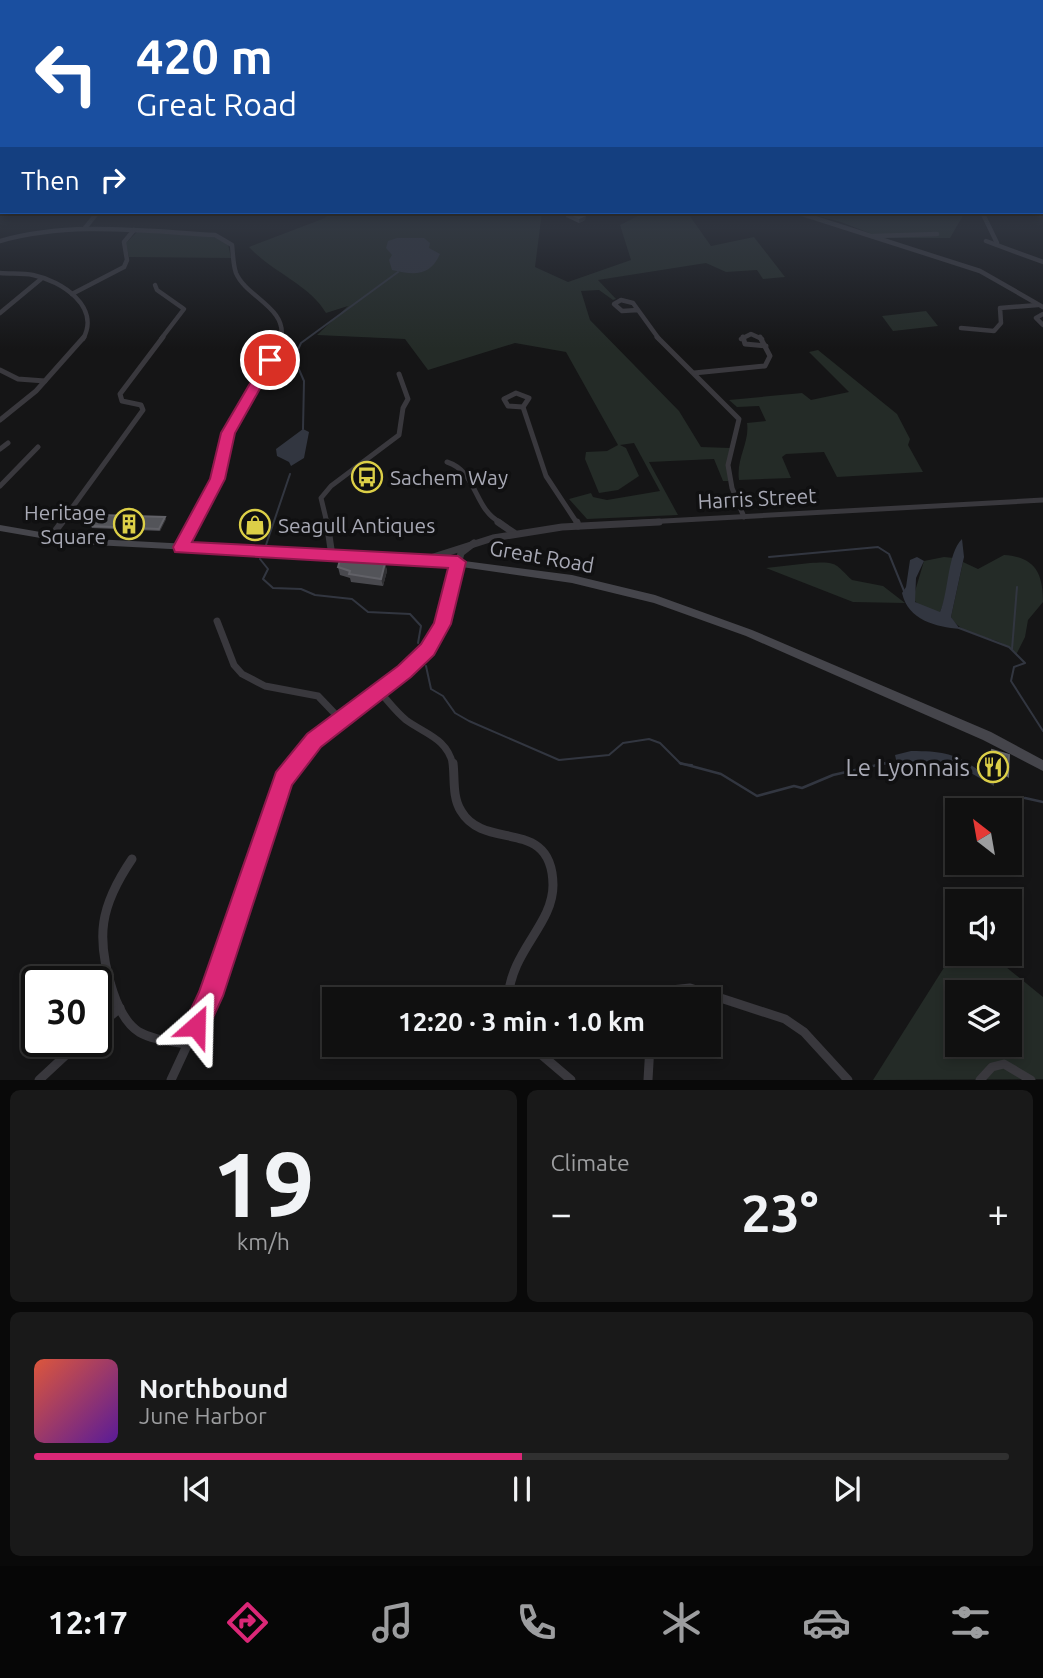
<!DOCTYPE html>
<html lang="en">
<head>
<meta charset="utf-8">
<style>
	:root { --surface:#101010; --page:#191919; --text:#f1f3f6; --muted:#9c9d9f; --line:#303030; --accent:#db2777 }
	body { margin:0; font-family:Ubuntu,sans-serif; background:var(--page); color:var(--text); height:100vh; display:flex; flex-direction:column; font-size:26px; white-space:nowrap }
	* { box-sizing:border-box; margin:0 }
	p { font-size:23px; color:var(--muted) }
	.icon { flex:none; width:38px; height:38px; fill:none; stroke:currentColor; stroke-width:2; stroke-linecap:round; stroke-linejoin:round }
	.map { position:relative; height:1080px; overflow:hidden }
	.side { display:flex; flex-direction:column; gap:10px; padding:10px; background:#090909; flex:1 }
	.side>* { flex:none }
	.top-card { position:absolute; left:0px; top:0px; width:1043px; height:214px; box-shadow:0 4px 10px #0003,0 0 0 2px var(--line); background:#1a4fa0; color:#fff; overflow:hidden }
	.needle { width:46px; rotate:329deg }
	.fabs { position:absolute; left:945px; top:798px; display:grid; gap:14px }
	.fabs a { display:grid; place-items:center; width:77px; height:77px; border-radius:0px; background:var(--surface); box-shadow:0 4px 10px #0003,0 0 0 2px var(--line); font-size:35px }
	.speed { position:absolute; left:21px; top:966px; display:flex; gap:14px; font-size:35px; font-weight:700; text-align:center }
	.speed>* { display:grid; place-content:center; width:91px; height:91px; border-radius:50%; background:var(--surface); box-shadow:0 4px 10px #0003,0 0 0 2px var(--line); line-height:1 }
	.speed .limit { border:4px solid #111; border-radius:10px; background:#fff; color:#111 }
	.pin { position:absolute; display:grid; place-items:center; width:60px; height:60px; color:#fff; margin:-30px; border:4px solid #fff; border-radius:50%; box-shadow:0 2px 7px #0007 }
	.me { position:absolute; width:77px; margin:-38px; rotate:25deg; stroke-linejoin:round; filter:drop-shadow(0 0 5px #0008) }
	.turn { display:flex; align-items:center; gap:24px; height:147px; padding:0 21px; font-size:32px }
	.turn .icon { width:91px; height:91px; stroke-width:2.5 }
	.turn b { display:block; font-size:49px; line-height:60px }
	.then { display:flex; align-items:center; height:66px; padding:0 21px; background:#0003; gap:14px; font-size:26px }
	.big { font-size:52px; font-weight:600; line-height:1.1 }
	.side .widget { flex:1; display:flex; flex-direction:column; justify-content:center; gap:10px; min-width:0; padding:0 24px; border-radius:10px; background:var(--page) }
	.side .dial { align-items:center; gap:0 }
	.dial b { font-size:91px; line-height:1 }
	.song { display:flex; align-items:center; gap:21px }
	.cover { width:84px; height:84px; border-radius:10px; background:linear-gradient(135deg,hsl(10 70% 55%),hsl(270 70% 35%)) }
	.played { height:7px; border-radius:4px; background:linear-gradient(90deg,var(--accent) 50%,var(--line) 50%) }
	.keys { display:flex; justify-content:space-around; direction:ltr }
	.heat { display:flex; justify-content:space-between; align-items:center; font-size:38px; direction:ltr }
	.side .tiles { flex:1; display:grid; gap:10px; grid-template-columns:1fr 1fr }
	.widget:last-child { grid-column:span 2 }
	.trip { position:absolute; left:322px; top:987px; width:399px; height:70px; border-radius:0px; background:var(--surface); box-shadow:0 4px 10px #0003,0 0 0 2px var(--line); font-weight:600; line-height:70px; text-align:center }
	.menu { display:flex; height:112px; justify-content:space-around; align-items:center; background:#060606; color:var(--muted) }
	.menu .icon { width:49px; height:49px }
	.menu .active { color:var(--accent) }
	.menu b { font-size:32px; color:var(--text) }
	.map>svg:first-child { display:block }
</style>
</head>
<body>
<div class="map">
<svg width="1043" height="1080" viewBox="0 0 1043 1080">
	<rect width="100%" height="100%" fill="#151516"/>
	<g fill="#242b27" fill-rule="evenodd">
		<path d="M329,212H542L535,267L568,282L631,260L620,225L646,212H687L711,246L754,237L785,277L763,279L757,270L726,272L706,263L598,280L616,299L613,300L599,290L581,291L590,320L679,411L701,447L730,448L728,481H723L714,459L649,462L678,515L587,519L569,499L591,493L593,497L607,500L660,491L634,443L620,445L626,448L639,476L618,490L599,493L585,459L586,452L607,451L618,445L566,352L515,343L428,370L405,339L317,335L348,306L326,313C310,285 272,272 249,247L325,218Z"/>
		<polygon points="803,212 965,212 950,238 882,238 841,222"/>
		<polygon points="137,232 212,236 228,244 231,258 129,257 126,243"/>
		<polygon points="926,311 938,326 893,331 882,316"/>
		<path d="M818,350L897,414L910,439L908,445L923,472L837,477L824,452L786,454L782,457L791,478L739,480C736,458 750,442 747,423L766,421L759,406L737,407L729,400L802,393L811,400L849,392L809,352Z"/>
		<path d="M1004,555C1036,557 1043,574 1043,602L1028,620L1025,637L1016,655C1002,633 964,641 951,617L963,562L978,569Z"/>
		<path d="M944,557L954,558C949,576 948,595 940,612C930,613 917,606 913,598L924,561Z"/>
		<path d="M810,563C838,561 835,564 852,580L883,586L905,603L853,602L766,568Z"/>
		<path d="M957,947V954H990L1043,997V1079L873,1080ZM957,992H1010V1045H957Z"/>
	</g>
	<g fill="#323640">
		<path d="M397,238H424L430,243L429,248L440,254C430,277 413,275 392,270L389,260L392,255L386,248L388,241Z"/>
		<polygon points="303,429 309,432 304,458 291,466 289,462 277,456 276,449"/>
		<path d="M962,539L964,557L951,617L960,629C936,627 908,620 902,593L906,587L910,560L917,557L924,561L916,578L915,602L940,612C949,591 947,554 962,539Z"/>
		<path d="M911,751C954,751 960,757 994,781V786L969,772L943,766L902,767L897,764L895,755Z"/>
	</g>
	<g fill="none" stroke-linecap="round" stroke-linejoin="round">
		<g stroke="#323640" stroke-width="2">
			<polyline points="664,212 671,212"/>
			<polyline points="295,356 301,343 398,272"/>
			<polyline points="297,365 304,381 303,429"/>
			<polyline points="266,545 290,474"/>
			<polyline points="769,557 878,547 889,554 904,591"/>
			<polyline points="260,559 268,569 263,579 273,588 301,589 315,595 352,599 368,612 410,614 421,626 418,643"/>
			<polyline points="959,628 1009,647 1025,663 1014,667 1011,681 1043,731"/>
			<polyline points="1012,649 1017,587"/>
			<polyline points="426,666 431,689 443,696 455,713 469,721 559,760 609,755 623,743 649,739 660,743 681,764 692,765"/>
			<polyline points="879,765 886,763"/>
		</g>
		<g stroke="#323640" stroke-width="2.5">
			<polyline points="680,763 721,774 757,796 794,786 802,788 833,775 886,763"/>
			<polyline points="1025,798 1043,802"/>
		</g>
		<g stroke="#39383d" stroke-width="4.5">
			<polyline points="796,212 980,271 1043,307"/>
			<polyline points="982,212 997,243"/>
			<polyline points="85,228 98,212"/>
			<polyline points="874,236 937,234"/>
			<path d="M0,241C70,221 143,231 215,235L232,245C233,253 233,265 236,273C246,297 288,308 281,339"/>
			<polyline points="986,241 1043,262"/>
			<path d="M0,273C11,274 23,273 33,275C62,281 101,307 83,339"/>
			<polyline points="155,285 157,290 184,309 161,339"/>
			<polyline points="72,294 124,267 127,260 124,242 134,230"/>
			<polyline points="638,310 622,311 614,304 621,300 633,303 659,339"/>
			<polyline points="0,313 41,279"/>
			<polyline points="1043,314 1036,318 1043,325"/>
			<polyline points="961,328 994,331 1001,323 1000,308 1038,305"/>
			<polyline points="741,339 751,334 762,339"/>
		</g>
		<g stroke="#39383d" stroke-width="5">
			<polyline points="657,337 739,419 728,465 732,488 744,517"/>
			<polyline points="743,337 745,344 766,346"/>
			<polyline points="0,370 18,379 45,381"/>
			<polyline points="694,373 765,366 770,356 760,337"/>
			<polygon points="516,393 529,398 523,407 508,406 504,399"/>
			<polyline points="523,407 546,476 577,523"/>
			<polyline points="0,420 36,391 84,337"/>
			<polyline points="0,449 8,443"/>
			<path d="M447,462C478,472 473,509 501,523"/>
			<polyline points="0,486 38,447"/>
			<polyline points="61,523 143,410 141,405 122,401 120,394 163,337"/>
			<polyline points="194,523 218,479 228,433 282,337"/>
			<polyline points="327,523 321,498 331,486 399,435 403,408 408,399 399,374"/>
			<polyline points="628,523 1043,500"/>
		</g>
		<g stroke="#39383d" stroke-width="7">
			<polyline points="327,522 332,556"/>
			<polyline points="498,522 514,533"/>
			<polyline points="577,522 578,526"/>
			<polyline points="50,538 62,522"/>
			<polyline points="181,547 195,522"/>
			<polyline points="427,559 493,538 562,527 659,522"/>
			<polyline points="217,621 234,665 242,674 265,686 318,696 340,719"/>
			<path d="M379,691C388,701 396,712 406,720C425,734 447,738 453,765"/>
			<polyline points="295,765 314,740 405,671 428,649 442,624 461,553 474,543"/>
		</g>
		<g stroke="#39383d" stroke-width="9">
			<path d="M453,763C455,778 452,797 461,811C485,852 552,816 553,885C553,925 511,950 508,999"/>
			<path d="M132,859C100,906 95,937 113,992C118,1007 125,1023 139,1032C153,1040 170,1041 186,1044"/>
			<polyline points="661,999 671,990 690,988 785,1019 804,1032 848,1080"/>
			<polyline points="96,1028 120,1008"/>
			<polyline points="530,1045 571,1080"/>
			<polyline points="39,1080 81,1041"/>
			<polyline points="171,1080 210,996 283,779 296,763"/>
			<polyline points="648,1080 650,1045"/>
			<polyline points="980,1080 992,1067 1004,1064 1031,1080"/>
		</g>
		<polygon fill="#45454b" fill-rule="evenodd" points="0,525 75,538 434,557 572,575 655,595 752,630 991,732 1043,760 1043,771 983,740 746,636 654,603 572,583 434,563 75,544 0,531"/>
	</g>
	<g fill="#49494e">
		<polygon points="566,212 586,215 585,220 579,223 566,217"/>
		<polygon points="166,519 160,531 92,528 91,526"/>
		<polygon points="385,563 387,571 383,586 351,582 350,578 340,575 338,567"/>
		<polygon points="992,750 1008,776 1001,780 982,766 986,754"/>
	</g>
	<g fill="#303033">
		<polygon points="586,215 585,220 579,223 579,218"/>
		<polygon points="165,517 166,519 160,531 159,529"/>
		<polygon points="385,563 387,571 383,586 381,579"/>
	</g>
	<g fill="#535459" stroke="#616167" stroke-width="2">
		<polygon points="567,212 579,212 586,215 579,218"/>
		<polygon points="100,515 165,517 159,529 91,526"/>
		<polygon points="340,560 385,563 381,579 349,574 350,571 338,567"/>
		<polygon points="992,750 1009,755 1008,776 988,761"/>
	</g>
	<linearGradient id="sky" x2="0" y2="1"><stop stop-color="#0c0c0c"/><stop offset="0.57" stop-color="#353b47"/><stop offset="1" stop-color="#353b47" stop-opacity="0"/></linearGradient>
	<rect width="1043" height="349" fill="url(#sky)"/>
	<polygon fill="#db2777" stroke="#8e194d" stroke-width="2" points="265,358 276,360 235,433 225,479 192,542 458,556 466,562 451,624 434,655 411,677 321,747 292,785 223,996 205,1035 196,1039 187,1035 183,1026 199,992 276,772 307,734 398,666 421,644 434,623 448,568 175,552 173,547 210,479 221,433"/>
	<defs>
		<g id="bus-ring" transform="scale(1.575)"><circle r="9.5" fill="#101011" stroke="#dccf47" stroke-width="1.5"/><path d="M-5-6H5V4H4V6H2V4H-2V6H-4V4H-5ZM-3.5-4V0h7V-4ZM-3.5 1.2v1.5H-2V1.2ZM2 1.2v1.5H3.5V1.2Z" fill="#dccf47"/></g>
		<g id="building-ring" transform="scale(1.575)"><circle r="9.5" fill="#101011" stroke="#dccf47" stroke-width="1.5"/><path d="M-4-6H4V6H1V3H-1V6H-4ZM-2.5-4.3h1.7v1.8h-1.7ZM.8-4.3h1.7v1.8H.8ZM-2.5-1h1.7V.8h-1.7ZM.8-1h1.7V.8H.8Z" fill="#dccf47"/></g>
		<g id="shop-ring" transform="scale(1.575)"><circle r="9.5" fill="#101011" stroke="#dccf47" stroke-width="1.5"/><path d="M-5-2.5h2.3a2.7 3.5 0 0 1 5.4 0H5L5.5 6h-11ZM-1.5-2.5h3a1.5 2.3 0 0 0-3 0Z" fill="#dccf47"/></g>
		<g id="restaurant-ring" transform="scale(1.575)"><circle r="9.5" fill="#101011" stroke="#dccf47" stroke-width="1.5"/><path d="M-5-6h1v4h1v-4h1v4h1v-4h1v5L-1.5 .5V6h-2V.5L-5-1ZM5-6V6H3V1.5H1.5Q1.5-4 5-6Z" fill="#dccf47"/></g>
	</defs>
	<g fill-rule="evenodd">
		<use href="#bus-ring" x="367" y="477"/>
		<use href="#building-ring" x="129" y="524"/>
		<use href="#shop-ring" x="255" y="525"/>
		<use href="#restaurant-ring" x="993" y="767"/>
	</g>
	<g text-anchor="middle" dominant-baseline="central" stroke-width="7" stroke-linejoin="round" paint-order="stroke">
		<g font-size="21" fill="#a8a9b5" stroke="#101011" text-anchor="start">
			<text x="390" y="477">Sachem Way</text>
			<text x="106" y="512" text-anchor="end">Heritage<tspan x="106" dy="24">Square</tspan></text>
			<text x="278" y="525">Seagull Antiques</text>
		</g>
		<g font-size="21" fill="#a8a9b5" stroke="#101011">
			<text transform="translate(757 498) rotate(-3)">Harris Street</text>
			<text transform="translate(542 556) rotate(10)">Great Road</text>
		</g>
		<g font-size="24" fill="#a8a9b5" stroke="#101011" text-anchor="end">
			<text x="970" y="767">Le Lyonnais</text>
		</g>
	</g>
</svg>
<div class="fabs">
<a><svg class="needle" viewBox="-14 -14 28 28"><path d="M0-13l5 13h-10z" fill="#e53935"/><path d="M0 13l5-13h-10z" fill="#9c9d9f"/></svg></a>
<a><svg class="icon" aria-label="sound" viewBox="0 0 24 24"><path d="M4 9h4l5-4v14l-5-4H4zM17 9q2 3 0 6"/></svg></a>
<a><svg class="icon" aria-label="layers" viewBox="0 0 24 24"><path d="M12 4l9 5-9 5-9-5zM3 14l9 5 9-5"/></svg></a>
</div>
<div class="speed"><div class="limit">30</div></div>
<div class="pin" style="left:270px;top:360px;background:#d93025"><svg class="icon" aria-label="arrive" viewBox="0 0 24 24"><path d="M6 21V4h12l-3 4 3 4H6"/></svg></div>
<svg class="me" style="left:196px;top:1026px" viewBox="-20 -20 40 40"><path d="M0-17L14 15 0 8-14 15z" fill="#db2777" stroke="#fff" stroke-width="4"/></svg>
<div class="trip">12:20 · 3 min · 1.0 km</div>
<div class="top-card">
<div class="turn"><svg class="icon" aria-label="left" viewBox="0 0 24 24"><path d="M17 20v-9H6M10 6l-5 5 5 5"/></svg><div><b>420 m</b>Great Road</div></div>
<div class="then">Then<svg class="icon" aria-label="right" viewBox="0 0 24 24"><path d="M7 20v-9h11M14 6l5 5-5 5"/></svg></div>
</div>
</div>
<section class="side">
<div class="tiles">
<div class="widget dial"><b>19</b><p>km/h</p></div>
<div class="widget"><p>Climate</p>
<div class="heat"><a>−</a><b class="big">23°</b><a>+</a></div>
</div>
<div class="widget">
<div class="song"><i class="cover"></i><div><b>Northbound</b><p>June Harbor</p></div></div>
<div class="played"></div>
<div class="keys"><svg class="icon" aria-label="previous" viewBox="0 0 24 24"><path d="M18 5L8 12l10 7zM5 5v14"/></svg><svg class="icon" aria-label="pause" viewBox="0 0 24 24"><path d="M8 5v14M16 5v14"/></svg><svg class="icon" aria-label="next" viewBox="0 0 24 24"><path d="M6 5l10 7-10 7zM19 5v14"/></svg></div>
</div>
</div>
</section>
<nav class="menu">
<b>12:17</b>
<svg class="icon active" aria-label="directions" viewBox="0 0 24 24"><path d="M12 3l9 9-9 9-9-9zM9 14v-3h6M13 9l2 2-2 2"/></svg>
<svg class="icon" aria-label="music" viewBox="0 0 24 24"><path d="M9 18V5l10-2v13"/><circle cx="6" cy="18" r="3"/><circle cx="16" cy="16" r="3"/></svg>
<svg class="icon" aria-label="phone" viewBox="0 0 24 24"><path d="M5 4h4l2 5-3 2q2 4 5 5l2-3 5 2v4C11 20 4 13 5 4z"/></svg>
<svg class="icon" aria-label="climate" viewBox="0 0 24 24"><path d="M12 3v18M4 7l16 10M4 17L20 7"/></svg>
<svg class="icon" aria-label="car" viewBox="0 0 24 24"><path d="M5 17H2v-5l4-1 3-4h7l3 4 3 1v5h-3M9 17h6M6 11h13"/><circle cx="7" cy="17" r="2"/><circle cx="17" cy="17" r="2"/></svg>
<svg class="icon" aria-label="filters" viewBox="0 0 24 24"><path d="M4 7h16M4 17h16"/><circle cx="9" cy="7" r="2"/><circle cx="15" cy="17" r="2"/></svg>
</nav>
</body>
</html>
